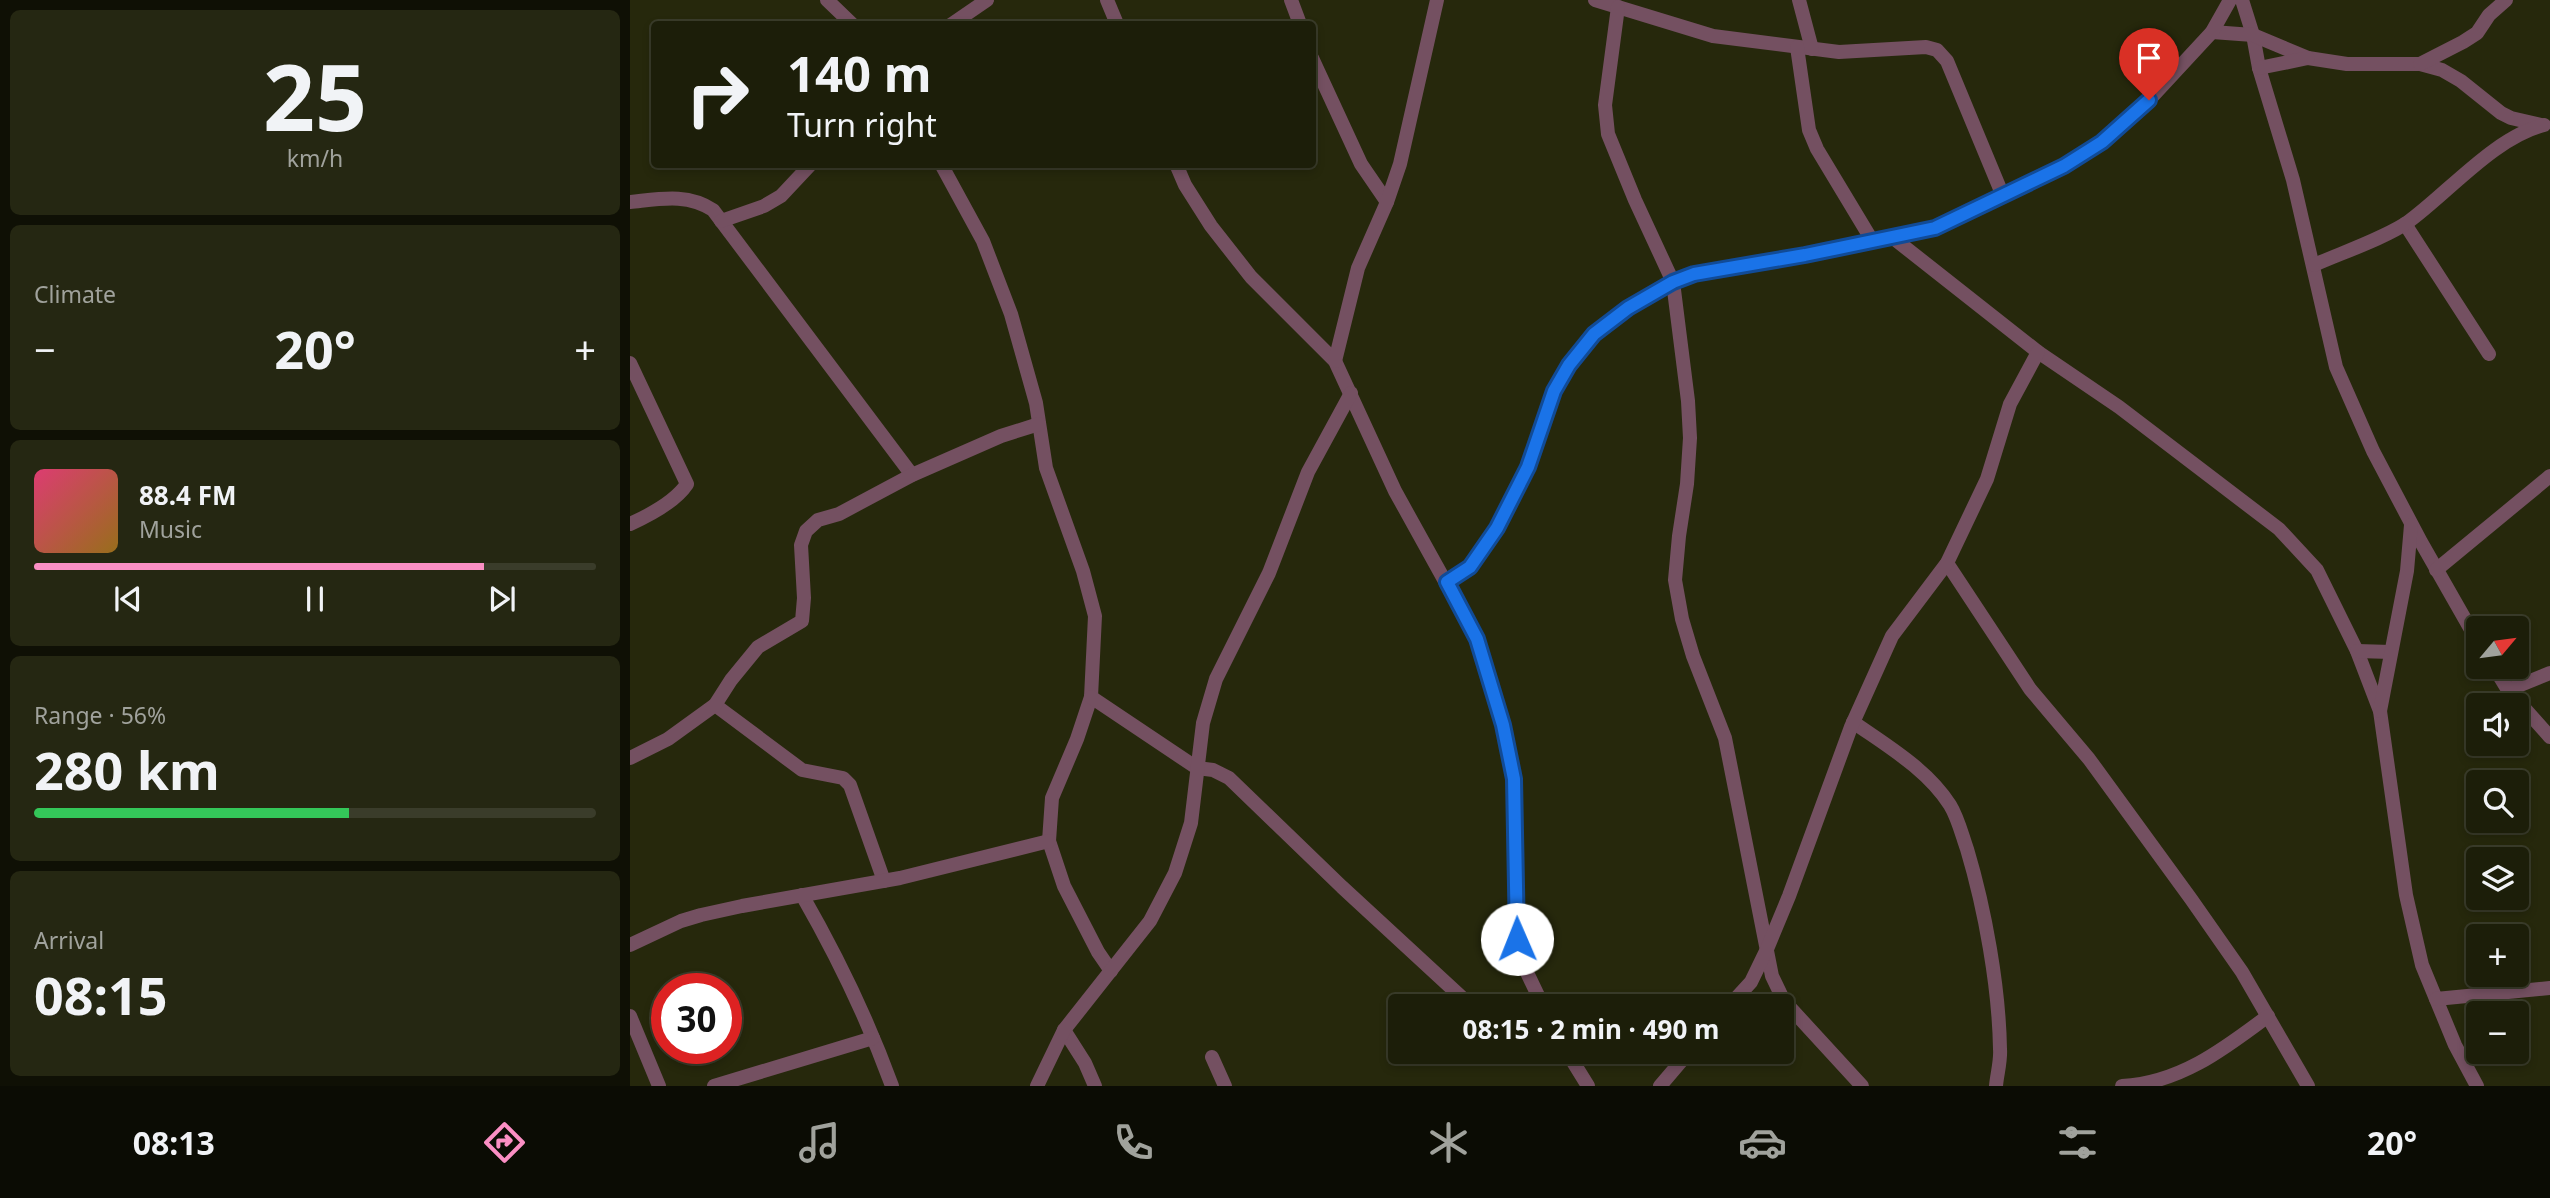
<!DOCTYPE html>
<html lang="en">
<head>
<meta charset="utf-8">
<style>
	:root { --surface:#1c1e09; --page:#252712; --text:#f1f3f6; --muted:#a0a29c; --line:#3a3c2a; --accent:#fb8fc4 }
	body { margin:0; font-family:"Noto Sans",sans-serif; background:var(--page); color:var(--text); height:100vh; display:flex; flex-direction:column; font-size:26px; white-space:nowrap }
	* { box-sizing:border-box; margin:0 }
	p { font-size:23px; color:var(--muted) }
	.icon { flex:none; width:38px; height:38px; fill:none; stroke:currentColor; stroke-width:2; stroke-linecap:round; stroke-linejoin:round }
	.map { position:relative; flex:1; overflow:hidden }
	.drawer { display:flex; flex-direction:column; gap:10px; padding:10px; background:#0f1005; width:630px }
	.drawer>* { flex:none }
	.top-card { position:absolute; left:21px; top:21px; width:665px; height:147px; border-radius:7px; box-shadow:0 4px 10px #0003,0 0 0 2px var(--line); background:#1c1e09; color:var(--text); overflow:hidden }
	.needle { width:46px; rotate:61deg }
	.buttons { position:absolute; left:1836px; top:616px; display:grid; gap:14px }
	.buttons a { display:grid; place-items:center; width:63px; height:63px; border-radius:7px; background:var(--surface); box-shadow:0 4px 10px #0003,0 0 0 2px var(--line); font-size:35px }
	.speed { position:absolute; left:21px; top:973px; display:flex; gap:14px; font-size:35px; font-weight:700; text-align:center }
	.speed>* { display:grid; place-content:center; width:91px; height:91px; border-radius:50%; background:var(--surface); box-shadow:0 4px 10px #0003,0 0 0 2px var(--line); line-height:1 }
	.speed .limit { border:10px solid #d22; background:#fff; color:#111 }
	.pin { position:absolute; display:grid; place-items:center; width:60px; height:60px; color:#fff; margin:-72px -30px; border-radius:50% 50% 50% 0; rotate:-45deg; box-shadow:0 0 7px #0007 }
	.pin .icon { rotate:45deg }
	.me { position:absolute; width:77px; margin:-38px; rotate:359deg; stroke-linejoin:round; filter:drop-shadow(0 0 5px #0008) }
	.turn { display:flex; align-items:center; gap:24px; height:147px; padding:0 21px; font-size:32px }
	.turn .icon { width:91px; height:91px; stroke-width:2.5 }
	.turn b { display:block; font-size:49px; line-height:60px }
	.big { font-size:52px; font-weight:700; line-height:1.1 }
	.drawer .widget { flex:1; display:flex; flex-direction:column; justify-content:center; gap:10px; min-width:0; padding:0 24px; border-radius:10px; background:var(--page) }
	.drawer .dial { align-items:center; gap:0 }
	.dial b { font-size:91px; line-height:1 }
	.song { display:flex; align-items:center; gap:21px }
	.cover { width:84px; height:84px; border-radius:10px; background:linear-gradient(135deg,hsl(340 70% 55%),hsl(40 70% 35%)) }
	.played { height:7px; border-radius:4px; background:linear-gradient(90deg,var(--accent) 80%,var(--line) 80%) }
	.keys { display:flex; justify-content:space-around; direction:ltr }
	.heat { display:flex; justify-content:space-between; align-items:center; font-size:38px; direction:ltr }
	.charge { height:10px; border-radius:5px; background:linear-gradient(90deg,#34c759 56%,var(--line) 0) }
	.trip { position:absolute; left:758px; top:994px; width:406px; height:70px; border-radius:7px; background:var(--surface); box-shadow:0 4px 10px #0003,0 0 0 2px var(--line); font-weight:700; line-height:70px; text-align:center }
	.menu { display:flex; height:112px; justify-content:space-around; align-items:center; background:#0b0c04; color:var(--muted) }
	.menu .icon { width:49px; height:49px }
	.menu .on { color:var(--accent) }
	.menu b { font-size:32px; color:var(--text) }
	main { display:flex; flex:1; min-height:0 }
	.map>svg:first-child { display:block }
</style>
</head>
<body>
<main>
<section class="drawer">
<div class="widget dial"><b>25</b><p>km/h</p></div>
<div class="widget"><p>Climate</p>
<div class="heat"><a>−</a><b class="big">20°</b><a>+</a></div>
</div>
<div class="widget">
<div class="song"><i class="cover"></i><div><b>88.4 FM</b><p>Music</p></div></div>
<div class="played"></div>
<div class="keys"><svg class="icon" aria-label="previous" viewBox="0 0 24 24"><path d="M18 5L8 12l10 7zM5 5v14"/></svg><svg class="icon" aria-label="pause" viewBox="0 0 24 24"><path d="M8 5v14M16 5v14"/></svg><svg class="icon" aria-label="next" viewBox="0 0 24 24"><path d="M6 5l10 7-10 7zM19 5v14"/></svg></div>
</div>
<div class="widget"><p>Range · 56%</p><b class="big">280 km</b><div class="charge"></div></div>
<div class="widget"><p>Arrival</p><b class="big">08:15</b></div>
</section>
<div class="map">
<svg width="1920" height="1086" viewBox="0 0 1920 1086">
	<rect width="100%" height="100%" fill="#26280c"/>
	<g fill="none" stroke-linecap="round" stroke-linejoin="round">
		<g stroke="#745061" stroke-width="14">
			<polyline points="197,0 222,24"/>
			<polyline points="477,0 487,24"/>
			<polyline points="661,0 670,24"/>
			<polyline points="965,0 1083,36 1209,52 1296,47 1307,50 1317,61 1373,196"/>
			<polyline points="1169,0 1182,49"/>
			<polyline points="1612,0 1623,35 1629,68 1663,180 1706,367 1743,451 1791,542 1848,642"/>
			<polyline points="988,7 975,105 978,134 1005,200 1043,282 1058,401 1060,438 1057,484 1049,536 1045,580 1052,619 1063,656 1095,738 1142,976 1154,1001 1232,1086"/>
			<polyline points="322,24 357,0"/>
			<polyline points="1582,32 1623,35 1678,58 1717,64 1790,64 1812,70 1831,81 1871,113 1881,118 1911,125"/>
			<polyline points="1167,47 1179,130 1187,149 1243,242"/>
			<polyline points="682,58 731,164 757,202"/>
			<polyline points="1790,64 1833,42 1847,33 1859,15 1876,0"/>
			<polyline points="1629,68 1678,58"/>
			<polyline points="311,164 353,241 381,314 406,403 416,468 453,571 465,616 461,697 447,739 422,798 419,841 434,886 468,952 481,971"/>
			<polyline points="546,164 555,185 581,226 621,277 705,361 765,491 847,639 873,725 884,779 887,939 891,960 913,1006"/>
			<path d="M0,202C30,199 57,193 83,210L282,475"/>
			<polyline points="91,221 134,206 151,196 181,164"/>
			<polyline points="1775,224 1859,354"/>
			<polyline points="1262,237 1408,352 1489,407 1649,529 1687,570 1727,651 1750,711 1776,895 1792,965 1825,1045 1847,1086"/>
			<path d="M1684,265C1711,253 1755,238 1778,222C1818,193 1865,137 1914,125"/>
			<polyline points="705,361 728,268 757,202 770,164 807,0"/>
			<path d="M0,363L57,484C45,502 20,515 0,524"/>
			<polyline points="1317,563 1400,689 1459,759 1561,899 1612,972 1678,1086"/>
			<polyline points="1806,570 1920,476"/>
			<polyline points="817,582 840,567 867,528 898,467 924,391 939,365 964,334 998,308 1043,282 1064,274 1175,255 1305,228 1434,166 1472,142 1519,100 1582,32 1600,0"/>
			<polyline points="1727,651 1761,652"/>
			<polyline points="1864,667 1878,690 1920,737"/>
			<polyline points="1878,690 1920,673"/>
			<polyline points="461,697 567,768 583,770 599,778 712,887 841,1006"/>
			<polyline points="85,705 172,770 213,778 220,785 254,881"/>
			<polyline points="1750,711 1777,571 1781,525"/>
			<path d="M1223,722C1257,746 1297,769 1320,805C1328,818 1332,835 1337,849C1355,909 1369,987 1370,1049C1371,1061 1367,1074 1366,1086"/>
			<polyline points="0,758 38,739 85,705 101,680 128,647 172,621 174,598 171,545 176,531 188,520 209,514 282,475 371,436 409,424"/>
			<path d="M172,895C207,956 238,1020 262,1086"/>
			<polyline points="0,945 51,921 71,915 112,906 270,878 419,841"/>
			<polyline points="1806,999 1920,988"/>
			<polyline points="1099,1006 1121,982 1137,949 1159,896 1221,727 1262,636 1317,563 1357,479 1380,404 1408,352"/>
			<polyline points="0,1016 29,1086"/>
			<polyline points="434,1030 455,1063 465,1086"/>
			<polyline points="937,1052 958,1086"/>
			<polyline points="582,1057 595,1086"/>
			<polyline points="84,1086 243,1038"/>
			<polyline points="407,1086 434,1030 520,921 545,873 561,823 573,723 586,679 639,573 678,472 721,393"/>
			<polyline points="1030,1086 1059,1052"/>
			<path d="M1492,1086C1550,1083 1594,1049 1638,1016"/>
		</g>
	</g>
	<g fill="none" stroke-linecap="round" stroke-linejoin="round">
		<g stroke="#114b97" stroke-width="18">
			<polyline id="route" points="887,939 884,779 873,725 847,639 817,582 840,567 867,528 898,467 924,391 939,365 964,334 998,308 1043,282 1064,274 1175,255 1305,228 1434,166 1472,142 1519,100"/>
		</g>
		<use href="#route" stroke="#1a73e8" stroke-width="12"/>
	</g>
</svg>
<div class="buttons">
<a><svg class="needle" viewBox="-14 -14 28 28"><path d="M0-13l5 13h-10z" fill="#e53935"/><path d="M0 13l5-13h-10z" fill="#a0a29c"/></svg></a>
<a><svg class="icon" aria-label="sound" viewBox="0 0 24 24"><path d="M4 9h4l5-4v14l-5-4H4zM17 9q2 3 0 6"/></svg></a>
<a><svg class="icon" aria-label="search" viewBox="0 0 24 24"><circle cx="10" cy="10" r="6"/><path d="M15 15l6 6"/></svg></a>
<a><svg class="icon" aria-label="layers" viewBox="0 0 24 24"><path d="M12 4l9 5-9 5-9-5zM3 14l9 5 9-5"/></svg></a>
<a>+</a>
<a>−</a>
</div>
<div class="speed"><div class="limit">30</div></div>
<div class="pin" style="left:1519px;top:100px;background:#d93025"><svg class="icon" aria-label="arrive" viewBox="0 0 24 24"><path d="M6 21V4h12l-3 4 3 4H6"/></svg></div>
<svg class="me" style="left:887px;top:939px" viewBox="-20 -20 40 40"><circle r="19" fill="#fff"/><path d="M0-13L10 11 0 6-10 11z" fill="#1a73e8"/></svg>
<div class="trip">08:15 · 2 min · 490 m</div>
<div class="top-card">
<div class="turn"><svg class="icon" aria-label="right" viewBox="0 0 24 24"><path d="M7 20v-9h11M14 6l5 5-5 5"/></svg><div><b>140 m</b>Turn right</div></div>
</div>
</div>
</main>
<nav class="menu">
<b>08:13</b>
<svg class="icon on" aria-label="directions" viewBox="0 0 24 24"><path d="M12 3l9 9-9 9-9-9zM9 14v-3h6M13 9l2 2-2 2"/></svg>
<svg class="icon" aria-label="music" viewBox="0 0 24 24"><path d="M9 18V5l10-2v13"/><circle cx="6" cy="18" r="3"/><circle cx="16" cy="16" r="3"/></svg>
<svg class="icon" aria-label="phone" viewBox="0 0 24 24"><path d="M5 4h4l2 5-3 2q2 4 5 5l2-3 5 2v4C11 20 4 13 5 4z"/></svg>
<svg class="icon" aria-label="climate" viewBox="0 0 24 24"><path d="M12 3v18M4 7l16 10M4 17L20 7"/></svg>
<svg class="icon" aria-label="car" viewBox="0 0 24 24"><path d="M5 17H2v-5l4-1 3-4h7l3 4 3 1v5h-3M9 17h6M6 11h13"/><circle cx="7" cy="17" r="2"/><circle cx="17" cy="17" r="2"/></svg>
<svg class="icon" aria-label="filters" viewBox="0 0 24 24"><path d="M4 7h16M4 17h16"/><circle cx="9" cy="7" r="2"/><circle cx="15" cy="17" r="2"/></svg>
<b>20°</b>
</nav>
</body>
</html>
